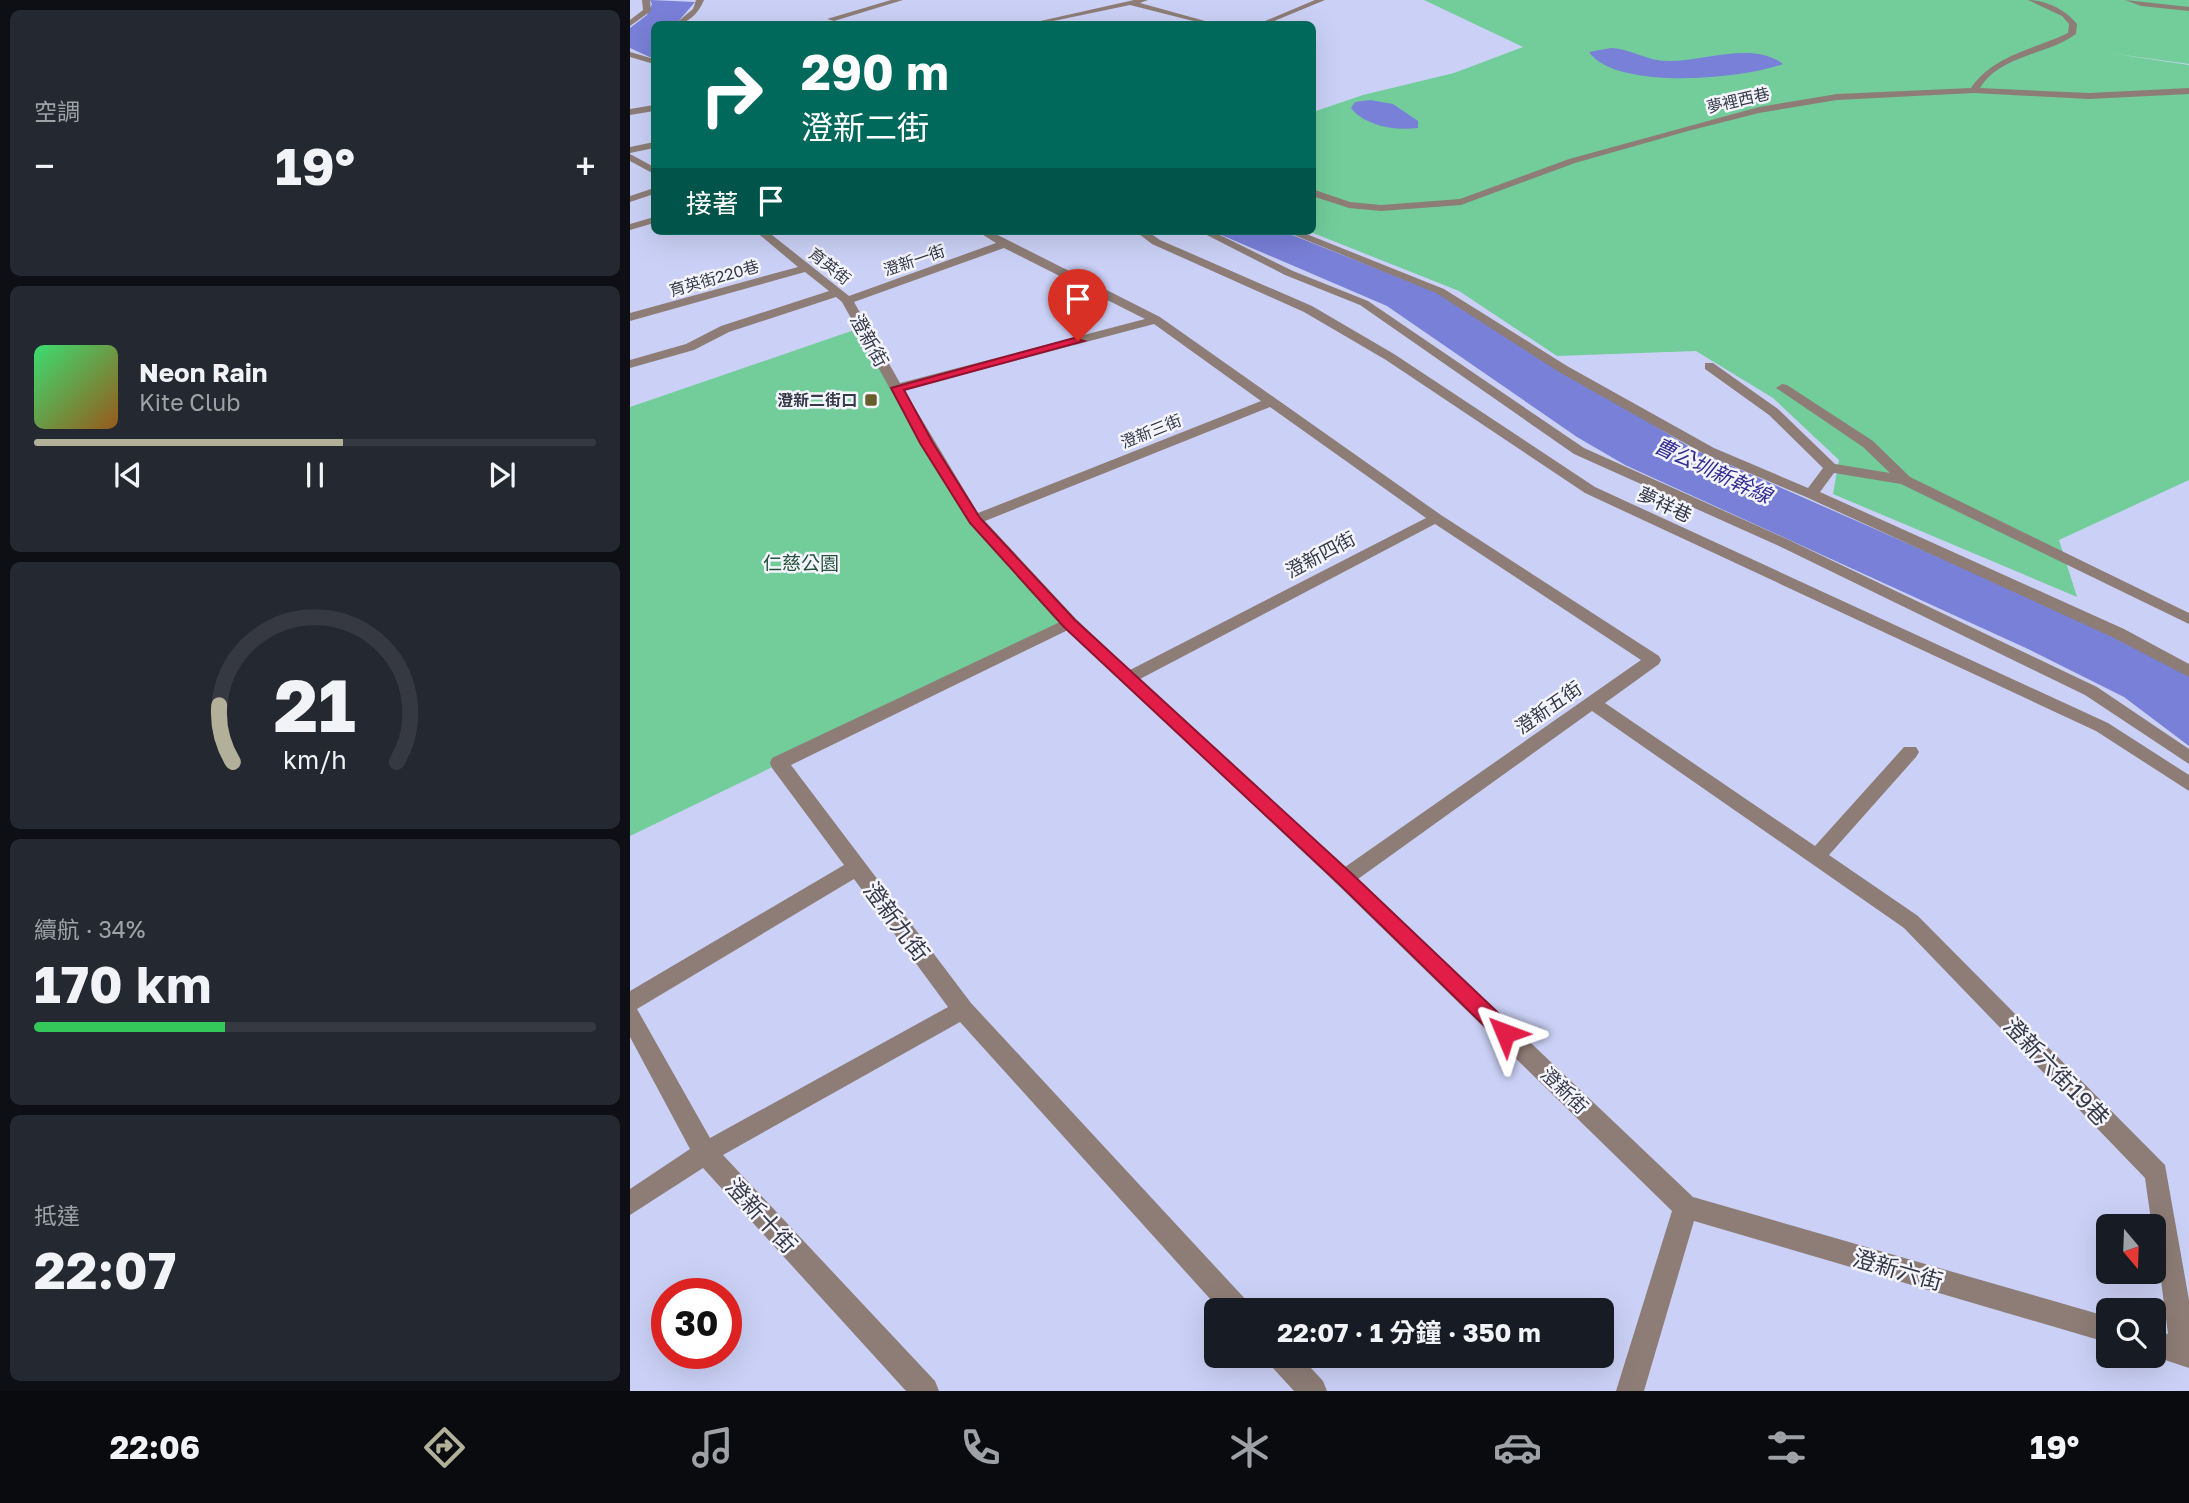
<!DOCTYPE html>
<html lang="zh-TW">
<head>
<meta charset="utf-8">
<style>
	:root { --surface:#171b24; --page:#242831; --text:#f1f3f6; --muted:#9ea1a6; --line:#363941; --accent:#b3b09a }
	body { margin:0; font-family:"Golos Text","Noto Sans TC",sans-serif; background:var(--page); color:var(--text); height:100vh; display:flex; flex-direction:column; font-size:26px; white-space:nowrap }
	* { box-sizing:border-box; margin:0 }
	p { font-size:23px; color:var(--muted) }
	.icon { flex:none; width:38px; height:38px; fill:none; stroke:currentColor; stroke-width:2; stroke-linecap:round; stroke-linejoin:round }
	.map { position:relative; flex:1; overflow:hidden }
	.details { display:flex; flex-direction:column; gap:10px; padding:10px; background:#0d0f14; width:630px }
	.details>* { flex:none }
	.top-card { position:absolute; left:21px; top:21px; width:665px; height:214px; border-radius:10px; box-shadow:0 7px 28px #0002; background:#00695c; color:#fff; overflow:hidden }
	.needle { width:46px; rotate:161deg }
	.controls { position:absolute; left:1466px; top:1214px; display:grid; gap:14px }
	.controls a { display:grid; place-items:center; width:70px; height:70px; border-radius:10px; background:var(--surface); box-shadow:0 7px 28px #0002; font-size:35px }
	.speed { position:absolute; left:21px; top:1278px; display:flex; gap:14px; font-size:35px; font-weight:700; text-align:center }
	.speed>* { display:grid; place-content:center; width:91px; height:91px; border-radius:50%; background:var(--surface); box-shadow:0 7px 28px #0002; line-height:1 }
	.speed .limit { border:10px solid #d22; background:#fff; color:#111 }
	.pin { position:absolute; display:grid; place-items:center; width:60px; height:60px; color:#fff; margin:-72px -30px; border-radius:50% 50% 50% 0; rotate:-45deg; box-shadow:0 0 7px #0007 }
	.pin .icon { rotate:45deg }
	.me { position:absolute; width:77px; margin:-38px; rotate:314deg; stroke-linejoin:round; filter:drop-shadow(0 0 5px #0008) }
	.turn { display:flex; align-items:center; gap:24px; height:147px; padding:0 35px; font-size:32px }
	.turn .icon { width:91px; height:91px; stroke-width:2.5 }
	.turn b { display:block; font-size:49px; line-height:60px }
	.then { display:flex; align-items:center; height:66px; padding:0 35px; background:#0003; gap:14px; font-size:26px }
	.big { font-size:52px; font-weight:700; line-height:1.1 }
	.details .card { flex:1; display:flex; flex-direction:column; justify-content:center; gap:10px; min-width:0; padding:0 24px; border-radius:10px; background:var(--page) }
	.details .dial { align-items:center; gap:0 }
	.dial svg { height:182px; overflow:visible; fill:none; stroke:var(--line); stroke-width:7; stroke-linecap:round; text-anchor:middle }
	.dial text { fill:var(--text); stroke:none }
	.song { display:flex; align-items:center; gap:21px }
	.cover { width:84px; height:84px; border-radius:10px; background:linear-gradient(135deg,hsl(140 70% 55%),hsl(30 70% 35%)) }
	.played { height:7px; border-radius:4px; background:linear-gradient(90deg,var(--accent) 55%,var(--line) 55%) }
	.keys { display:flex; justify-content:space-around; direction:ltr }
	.heat { display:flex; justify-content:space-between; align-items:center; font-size:38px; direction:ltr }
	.charge { height:10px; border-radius:5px; background:linear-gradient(90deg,#34c759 34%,var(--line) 0) }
	.trip { position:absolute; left:574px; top:1298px; width:410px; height:70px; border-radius:10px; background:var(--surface); box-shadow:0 7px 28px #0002; font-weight:700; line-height:70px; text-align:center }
	.dock { display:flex; height:112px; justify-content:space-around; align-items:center; background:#090b0e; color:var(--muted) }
	.dock .icon { width:49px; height:49px }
	.dock .selected { color:var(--accent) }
	.dock b { font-size:32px; color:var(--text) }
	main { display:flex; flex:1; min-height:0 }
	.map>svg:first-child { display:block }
</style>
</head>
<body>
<main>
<section class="details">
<div class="card"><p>空調</p>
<div class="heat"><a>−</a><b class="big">19°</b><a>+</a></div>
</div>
<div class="card">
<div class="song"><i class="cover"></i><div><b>Neon Rain</b><p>Kite Club</p></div></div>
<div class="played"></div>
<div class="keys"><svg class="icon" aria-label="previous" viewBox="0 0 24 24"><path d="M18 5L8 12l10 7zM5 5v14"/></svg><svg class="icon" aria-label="pause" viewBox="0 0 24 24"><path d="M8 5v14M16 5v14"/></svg><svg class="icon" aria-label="next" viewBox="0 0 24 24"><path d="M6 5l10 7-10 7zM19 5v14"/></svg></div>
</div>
<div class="card dial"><svg viewBox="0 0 100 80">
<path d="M14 69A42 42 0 1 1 86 69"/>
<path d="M14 69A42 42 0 0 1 8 44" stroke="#b3b09a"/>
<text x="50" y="56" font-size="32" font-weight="700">21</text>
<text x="50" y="72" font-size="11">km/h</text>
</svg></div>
<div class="card"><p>續航 · 34%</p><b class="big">170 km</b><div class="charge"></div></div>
<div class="card"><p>抵達</p><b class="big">22:07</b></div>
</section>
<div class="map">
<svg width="1559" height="1391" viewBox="0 0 1559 1391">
	<rect width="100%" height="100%" fill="#cbd1f6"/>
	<g fill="#72cd9b">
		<polygon points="794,0 1559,0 1559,64 1479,53 1559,65 1559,480 1429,540 1447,597 1203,494 1209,460 1143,398 1066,351 927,356 829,291 678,231 682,231 683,112 733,95 824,73 893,47"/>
		<polygon points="233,327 345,520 440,623 0,836 0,407"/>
	</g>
	<g fill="#7980d8">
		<polygon points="20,0 65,2 46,24 24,24 24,59 0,48 0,28 17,15 22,4"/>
		<path d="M981,48C1002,49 1019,62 1040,61C1074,61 1124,41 1153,64C1114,79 986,91 959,52Z"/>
		<path d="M740,100L763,104L788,121V128C766,131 735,126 721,108L725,102Z"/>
		<polygon points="582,231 652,231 806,292 1063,449 1486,635 1559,675 1559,746 1494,697 1398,649 995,465 947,437 757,306"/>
	</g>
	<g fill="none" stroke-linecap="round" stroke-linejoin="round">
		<g fill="#8e7d77" fill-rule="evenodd">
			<polygon points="12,0 20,0 21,11 0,26 0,20 13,10"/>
			<path d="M66,0H74C69,12 59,24 45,24L63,9Z"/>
			<polygon points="261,0 273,0 204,21 197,19"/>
			<polygon points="504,0 518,0 510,3 586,24 575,24 500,5 409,24 397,24"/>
			<polygon points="685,0 695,0 637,24 628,24"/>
			<path d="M1398,0C1417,0 1436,10 1447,24L1446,34C1416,56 1371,54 1350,88L1459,93L1559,88V94L1459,99L1344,93L1207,100L1129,113L1058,131L945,163L831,205L751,211L719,208L682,196V189L720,202L751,205L830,199L939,159L1129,107L1207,94L1341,88C1363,55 1405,49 1438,33L1439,24L1432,16Z"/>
			<polygon points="1495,0 1559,7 1559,11 1511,6"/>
			<polygon points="0,52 24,59 24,64 0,57"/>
			<polygon points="24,105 24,111 0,115 0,109"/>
			<polygon points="24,142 24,148 0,153 0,147"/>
			<polygon points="0,154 24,167 24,174 0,161"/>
			<polygon points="24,188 24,194 0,202 0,196"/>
			<polygon points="24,217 24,223 0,230 0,224"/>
			<path d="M125,231H137L219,296L366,243L347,231H360L530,317L811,515L1029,656L1031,660L1029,664L975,703L1185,846L1274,747H1286L1289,752L1286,757L1199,855L1288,916L1535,1165L1559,1300V1368L1523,1356L1524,1330L1538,1334L1524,1227H1522L1515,1178L1274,928L962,711L728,879L1063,1197L1479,1317V1343L1064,1221L1014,1391H986L1042,1211L707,884L438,630L161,765L341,1003L618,1302L622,1311H591L330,1022L93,1155L305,1381L309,1391H276L73,1168L0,1215V1189L60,1149L0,1037V991L214,865L142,768L140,763L142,758L430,622L338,520L290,443L212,302L206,297L99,332L64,350L0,368V360L56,344L91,326L199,291L175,272L0,321V313L168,267ZM374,248L515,319L270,383L224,302ZM524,324L631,401L348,513L274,390ZM640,407L796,518L500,670L446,619L355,521ZM805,524L1011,660L715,867L510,679ZM224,879L318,1007L80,1138L7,1009Z"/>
			<polygon points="505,231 517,231 530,240 682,306 764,354 965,487 1478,723 1559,775 1559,791 1466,731 955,493 756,360 674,312 522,244"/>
			<polygon points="569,231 582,231 663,271 738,301 954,448 1159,540 1467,687 1559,749 1559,764 1455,695 1149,546 944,454 730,305 655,275"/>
			<polygon points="654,231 669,231 814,289 937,366 1084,448 1178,488 1193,468 1139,415 1075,369 1075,363 1083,363 1148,409 1205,464 1260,473 1233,447 1146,388 1152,384 1157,385 1243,441 1280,477 1559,613 1559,624 1271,484 1204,473 1190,492 1494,629 1559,664 1559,677 1482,637 1176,497 1074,454 929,372 806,293"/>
			<polygon points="638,1356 670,1356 693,1381 697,1391 664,1391 641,1366"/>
		</g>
	</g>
	<polygon fill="#e11d48" stroke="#92132f" stroke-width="2" points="444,338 454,341 274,390 303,443 350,518 445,620 721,873 883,1027 886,1033 883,1039 875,1042 868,1039 708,883 434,627 340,523 290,443 261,388"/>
	<rect fill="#685e2a" stroke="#f3f4fc" stroke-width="2.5" x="234" y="393" width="14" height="14" rx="3.5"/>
	<g text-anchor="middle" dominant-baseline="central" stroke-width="5" stroke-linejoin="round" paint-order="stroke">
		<g font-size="16" fill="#373948" stroke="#f3f4fc">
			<text transform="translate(1108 100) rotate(-13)">夢裡西巷</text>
			<text transform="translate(284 260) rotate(-19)">澄新一街</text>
			<text transform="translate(200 266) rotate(38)">育英街</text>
			<text transform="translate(84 278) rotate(-16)">育英街220巷</text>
			<text transform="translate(521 431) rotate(-22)">澄新三街</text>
		</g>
		<g font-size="16" font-weight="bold" fill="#373948" stroke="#f3f4fc" text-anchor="end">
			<text x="227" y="400">澄新二街口</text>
		</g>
		<g font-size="19" fill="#373948" stroke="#f3f4fc">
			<text transform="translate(240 340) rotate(61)">澄新街</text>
			<text transform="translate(1035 504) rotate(25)">夢祥巷</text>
			<text transform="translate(690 554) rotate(-28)">澄新四街</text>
			<text transform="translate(918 707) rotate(-35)">澄新五街</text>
			<text transform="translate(935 1090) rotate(44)">澄新街</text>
		</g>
		<g font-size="19" fill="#26523a" stroke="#f3f4fc">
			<text x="171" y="562">仁慈公園</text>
		</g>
		<g font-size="21" font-style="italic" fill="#342d93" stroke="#f3f4fc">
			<text transform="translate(1083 470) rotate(25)">曹公圳新幹線</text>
		</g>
		<g font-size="23" fill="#373948" stroke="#f3f4fc">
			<text transform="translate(267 921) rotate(53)">澄新九街</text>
			<text transform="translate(1427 1071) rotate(46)">澄新六街19巷</text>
			<text transform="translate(132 1215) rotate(47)">澄新十街</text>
			<text transform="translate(1268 1269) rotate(16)">澄新六街</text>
		</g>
	</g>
</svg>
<div class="controls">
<a><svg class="needle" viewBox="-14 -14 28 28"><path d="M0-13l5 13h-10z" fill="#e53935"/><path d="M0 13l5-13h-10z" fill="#9ea1a6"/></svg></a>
<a><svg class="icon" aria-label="search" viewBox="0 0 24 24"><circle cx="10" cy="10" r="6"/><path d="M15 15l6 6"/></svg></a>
</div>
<div class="speed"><div class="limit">30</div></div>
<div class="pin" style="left:448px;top:341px;background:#d93025"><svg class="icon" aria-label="arrive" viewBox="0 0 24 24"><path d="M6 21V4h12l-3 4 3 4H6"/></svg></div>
<svg class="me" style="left:875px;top:1033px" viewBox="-20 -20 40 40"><path d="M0-17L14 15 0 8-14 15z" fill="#e11d48" stroke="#fff" stroke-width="4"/></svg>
<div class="trip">22:07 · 1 分鐘 · 350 m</div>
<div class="top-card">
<div class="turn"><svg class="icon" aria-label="right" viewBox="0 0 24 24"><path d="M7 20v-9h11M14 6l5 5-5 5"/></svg><div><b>290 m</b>澄新二街</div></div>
<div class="then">接著<svg class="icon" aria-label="arrive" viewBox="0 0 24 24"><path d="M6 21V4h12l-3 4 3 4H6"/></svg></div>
</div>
</div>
</main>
<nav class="dock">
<b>22:06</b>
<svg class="icon selected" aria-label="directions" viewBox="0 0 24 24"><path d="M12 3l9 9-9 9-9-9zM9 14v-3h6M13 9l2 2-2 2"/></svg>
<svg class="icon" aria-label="music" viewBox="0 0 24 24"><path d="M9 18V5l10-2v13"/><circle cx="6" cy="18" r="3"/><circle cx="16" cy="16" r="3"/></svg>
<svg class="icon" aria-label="phone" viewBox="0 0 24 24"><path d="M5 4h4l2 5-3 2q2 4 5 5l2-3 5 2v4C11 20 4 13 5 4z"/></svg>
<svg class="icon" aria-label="climate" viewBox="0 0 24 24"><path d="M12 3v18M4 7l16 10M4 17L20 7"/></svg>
<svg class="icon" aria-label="car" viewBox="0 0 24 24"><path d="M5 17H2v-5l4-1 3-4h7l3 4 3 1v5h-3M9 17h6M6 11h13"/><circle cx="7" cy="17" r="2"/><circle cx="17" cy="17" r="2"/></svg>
<svg class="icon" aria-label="filters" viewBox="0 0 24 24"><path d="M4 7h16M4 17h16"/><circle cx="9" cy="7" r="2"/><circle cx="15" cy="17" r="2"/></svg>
<b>19°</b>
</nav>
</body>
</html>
